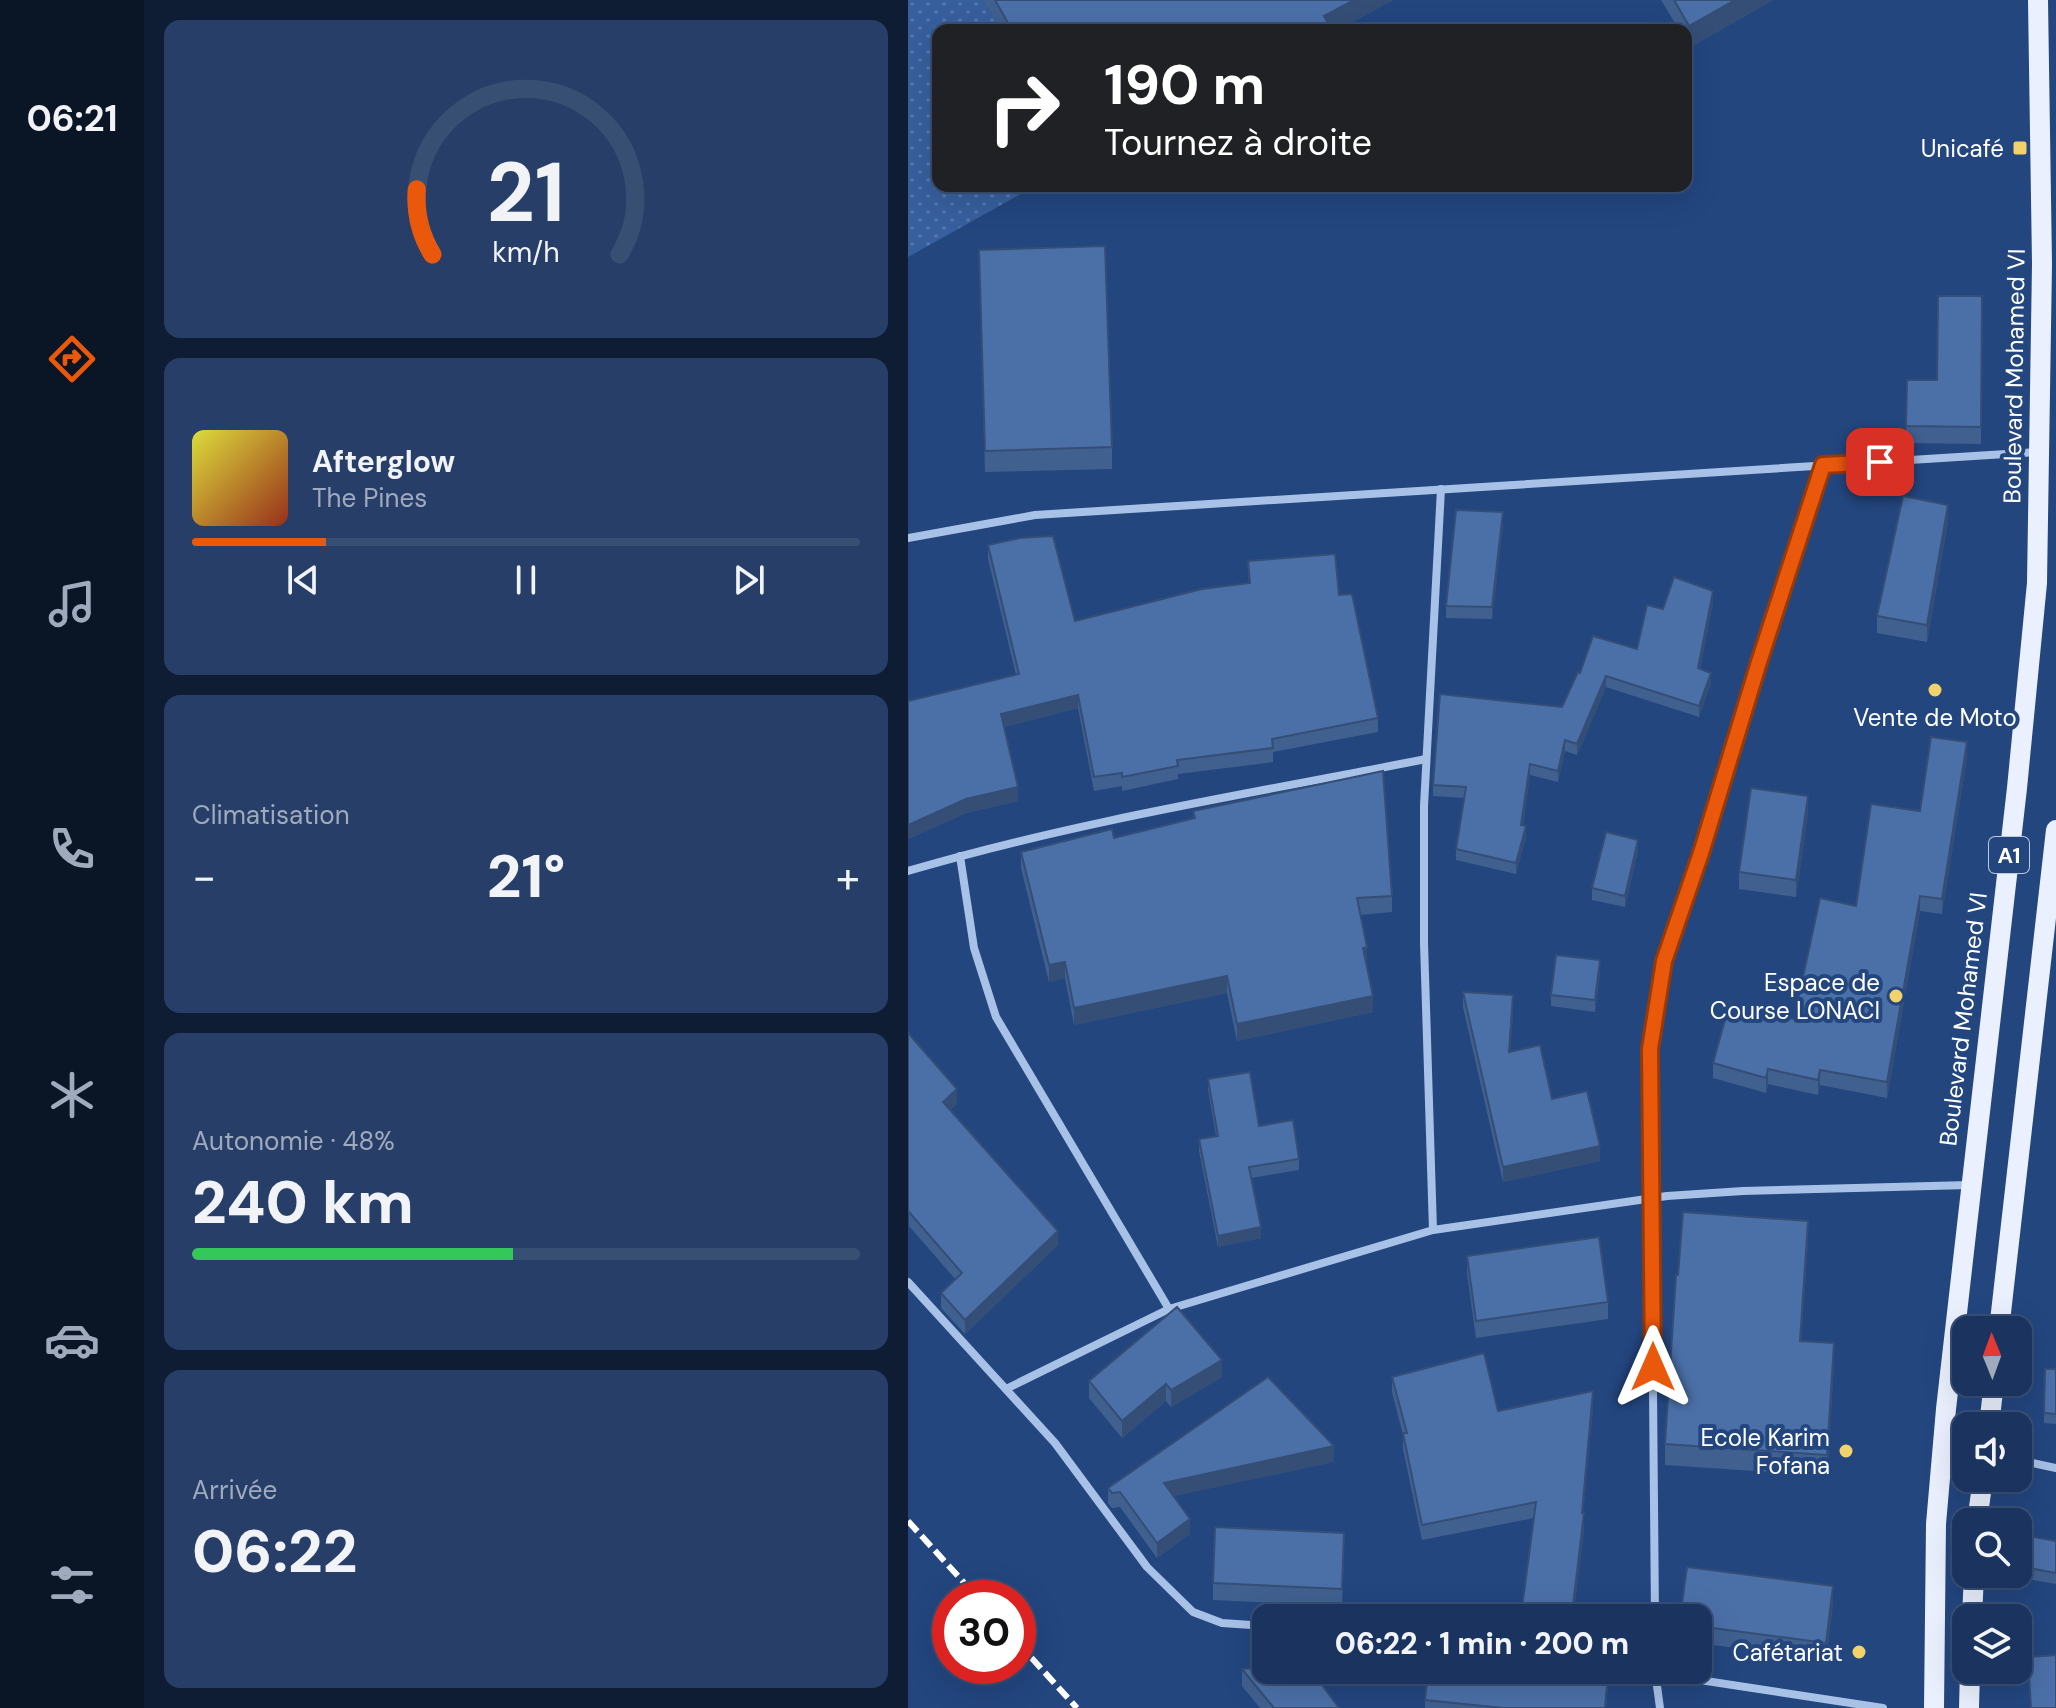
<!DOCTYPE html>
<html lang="fr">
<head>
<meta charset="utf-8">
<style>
	:root { --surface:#1a345f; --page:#273f68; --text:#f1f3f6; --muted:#9faabd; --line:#384f74; --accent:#ea580c }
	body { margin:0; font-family:"DM Sans",sans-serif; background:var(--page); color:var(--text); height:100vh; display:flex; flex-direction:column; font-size:30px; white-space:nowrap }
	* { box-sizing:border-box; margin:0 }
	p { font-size:26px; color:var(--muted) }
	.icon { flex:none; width:44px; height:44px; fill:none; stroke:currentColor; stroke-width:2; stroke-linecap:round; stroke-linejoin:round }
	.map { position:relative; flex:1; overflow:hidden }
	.drawer { display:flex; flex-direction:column; gap:20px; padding:20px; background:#0e1d34; width:764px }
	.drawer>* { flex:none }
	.top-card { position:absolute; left:24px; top:24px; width:760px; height:168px; border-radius:16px; box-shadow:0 8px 32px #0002,0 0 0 2px var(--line); background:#202124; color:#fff; overflow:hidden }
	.needle { width:52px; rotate:359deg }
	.buttons { position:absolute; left:1044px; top:1316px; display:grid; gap:16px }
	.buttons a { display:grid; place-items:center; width:80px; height:80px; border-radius:16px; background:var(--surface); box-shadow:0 8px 32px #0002,0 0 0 2px var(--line); font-size:40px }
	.speed { position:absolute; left:24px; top:1580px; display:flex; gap:16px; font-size:40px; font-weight:700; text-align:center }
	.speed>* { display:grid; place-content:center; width:104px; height:104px; border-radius:50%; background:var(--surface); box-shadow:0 8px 32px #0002,0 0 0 2px var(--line); line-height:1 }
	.speed .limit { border:12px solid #d22; background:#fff; color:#111 }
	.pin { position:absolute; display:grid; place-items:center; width:68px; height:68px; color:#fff; margin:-34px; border-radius:16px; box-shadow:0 4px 12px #0006 }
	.me { position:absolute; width:88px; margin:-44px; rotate:0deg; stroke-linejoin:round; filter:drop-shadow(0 0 6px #0008) }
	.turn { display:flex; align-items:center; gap:28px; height:168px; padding:0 40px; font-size:36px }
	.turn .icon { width:104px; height:104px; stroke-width:2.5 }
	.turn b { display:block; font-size:56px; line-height:68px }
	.big { font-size:60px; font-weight:800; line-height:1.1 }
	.drawer .tile { flex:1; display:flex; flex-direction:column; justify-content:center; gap:12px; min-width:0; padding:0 28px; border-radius:16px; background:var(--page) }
	.drawer .dial { align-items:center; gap:0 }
	.dial svg { height:208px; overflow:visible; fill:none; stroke:var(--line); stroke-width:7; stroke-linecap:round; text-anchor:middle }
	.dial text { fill:var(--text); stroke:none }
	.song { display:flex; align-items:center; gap:24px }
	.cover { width:96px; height:96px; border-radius:12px; background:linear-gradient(135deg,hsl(60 70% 55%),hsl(10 70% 35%)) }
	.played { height:8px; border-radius:4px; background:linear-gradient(90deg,var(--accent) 20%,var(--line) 20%) }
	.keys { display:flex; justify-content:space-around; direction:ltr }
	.heat { display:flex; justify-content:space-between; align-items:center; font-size:44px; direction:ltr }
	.charge { height:12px; border-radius:6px; background:linear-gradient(90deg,#34c759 48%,var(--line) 0) }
	.trip { position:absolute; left:344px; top:1604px; width:460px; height:80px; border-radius:16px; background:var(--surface); box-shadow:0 8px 32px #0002,0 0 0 2px var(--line); font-weight:800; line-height:80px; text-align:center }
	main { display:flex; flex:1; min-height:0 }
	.tabs { display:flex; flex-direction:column; width:144px; justify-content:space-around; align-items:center; background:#0a1526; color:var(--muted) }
	.tabs .icon { width:56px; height:56px }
	.tabs .selected { color:var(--accent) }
	.tabs b { font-size:36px; color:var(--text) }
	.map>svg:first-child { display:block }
</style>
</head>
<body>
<main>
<nav class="tabs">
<b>06:21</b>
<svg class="icon selected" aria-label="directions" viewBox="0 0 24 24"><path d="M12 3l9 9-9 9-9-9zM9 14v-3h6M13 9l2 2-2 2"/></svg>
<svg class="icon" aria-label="music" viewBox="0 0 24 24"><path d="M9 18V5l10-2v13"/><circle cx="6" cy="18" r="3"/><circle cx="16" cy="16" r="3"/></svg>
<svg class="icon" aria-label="phone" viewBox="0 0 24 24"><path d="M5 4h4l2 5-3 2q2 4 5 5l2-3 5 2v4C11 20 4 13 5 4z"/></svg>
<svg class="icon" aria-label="climate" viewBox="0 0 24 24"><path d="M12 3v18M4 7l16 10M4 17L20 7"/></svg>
<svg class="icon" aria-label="car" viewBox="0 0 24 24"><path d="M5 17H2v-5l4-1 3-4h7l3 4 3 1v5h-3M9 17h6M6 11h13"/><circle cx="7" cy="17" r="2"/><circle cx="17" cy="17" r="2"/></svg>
<svg class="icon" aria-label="filters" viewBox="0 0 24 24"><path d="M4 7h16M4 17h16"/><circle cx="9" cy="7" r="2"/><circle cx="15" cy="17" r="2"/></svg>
</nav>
<section class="drawer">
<div class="tile dial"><svg viewBox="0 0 100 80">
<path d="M14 69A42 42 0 1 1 86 69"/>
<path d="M14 69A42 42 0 0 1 8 44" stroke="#ea580c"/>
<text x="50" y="56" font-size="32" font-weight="700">21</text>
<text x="50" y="72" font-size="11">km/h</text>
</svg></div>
<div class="tile">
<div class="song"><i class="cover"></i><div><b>Afterglow</b><p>The Pines</p></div></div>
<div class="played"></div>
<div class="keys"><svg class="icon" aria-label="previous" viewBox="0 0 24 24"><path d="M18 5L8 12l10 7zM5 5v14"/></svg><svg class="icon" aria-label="pause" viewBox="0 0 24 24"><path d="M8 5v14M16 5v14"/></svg><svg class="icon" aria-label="next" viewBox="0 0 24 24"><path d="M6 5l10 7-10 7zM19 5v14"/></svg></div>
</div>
<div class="tile"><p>Climatisation</p>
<div class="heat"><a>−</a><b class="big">21°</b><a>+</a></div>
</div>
<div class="tile"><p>Autonomie · 48%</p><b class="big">240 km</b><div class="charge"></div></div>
<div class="tile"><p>Arrivée</p><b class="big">06:22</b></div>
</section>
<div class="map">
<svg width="1148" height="1708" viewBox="0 0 1148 1708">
	<defs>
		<pattern id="green-dots" width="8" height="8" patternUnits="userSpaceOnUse" patternTransform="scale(2)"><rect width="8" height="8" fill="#375f9d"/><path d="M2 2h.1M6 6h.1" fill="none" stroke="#5577ac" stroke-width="1.8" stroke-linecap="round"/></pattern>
	</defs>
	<rect width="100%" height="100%" fill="#23467f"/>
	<polygon fill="url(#green-dots)" points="0,0 75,0 92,30 30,30 30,186 127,186 0,257"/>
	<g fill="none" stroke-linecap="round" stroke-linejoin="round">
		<g stroke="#a8c1e7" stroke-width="8">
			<polyline points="0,538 127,515 1130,452"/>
			<polyline points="52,856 66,948 88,1017 261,1309"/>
			<path d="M0,871C169,821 346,793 518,759"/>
			<polyline points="525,1230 516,943 516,806 533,489"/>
			<polyline points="0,1282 147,1443 239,1567 285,1612 314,1623 358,1626"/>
			<polyline points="100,1388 261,1309 525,1230 759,1196 835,1191 1061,1185"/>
			<polyline points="1110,1460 1148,1468"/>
			<polyline points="747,1618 742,1049 756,961 793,853 851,662 915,465"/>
			<polyline points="726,1670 975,1708"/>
			<polyline points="747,1671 752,1708"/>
		</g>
		<g stroke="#eaf0fd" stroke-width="20">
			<polyline points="1091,1330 1148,830"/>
			<polyline points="1081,1426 1086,1382"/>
			<polyline points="1069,1522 1075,1478"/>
			<polyline points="1064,1618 1066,1574"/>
			<polyline points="1026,1708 1028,1524 1038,1409 1109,788 1129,583 1134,264 1130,0"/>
			<polyline points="1061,1708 1062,1670"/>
		</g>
		<g stroke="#fff" stroke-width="6" stroke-dasharray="14 6" stroke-linecap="butt">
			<polyline points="0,1521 70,1598"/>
			<polyline points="110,1643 169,1708"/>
		</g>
	</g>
	<g fill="#406090">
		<polygon points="75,0 485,0 430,30 92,30"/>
		<polygon points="753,0 865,0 781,48 778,42 778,30 771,30"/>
		<polygon points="71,250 204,447 204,469 77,472"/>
		<polygon points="1074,296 1073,444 998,443 999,380 1029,380"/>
		<polygon points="1040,522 1019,642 969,633 969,616"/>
		<polygon points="595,524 584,619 538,618 538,606"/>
		<polygon points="80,545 167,621 341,584 340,561 431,595 470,718 470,732 365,752 365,762 270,774 270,779 214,791 214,786 186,791 170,708 96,727 110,801 58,813 0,839 0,701 108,675 80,559"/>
		<polygon points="805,602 792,669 803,683 791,717 698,687 669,755 657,751 650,782 622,775 615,825 618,837 608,874 548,860 548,849 556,798 525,796 525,785 654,707 672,673 729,649"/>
		<polygon points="1059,757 1034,914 1012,911 979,1098 912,1085 910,1095 860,1084 858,1093 805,1078 805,1063 886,1019 948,906 1012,811"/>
		<polygon points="285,811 484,896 484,912 452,915 465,1012 329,1041 319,993 166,1025 157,978 141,982 113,868 113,852 206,838 285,818"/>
		<polygon points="900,813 888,897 831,889 831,872"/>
		<polygon points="730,851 717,907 684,900 684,888"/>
		<polygon points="692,972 687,1012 643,1006 643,995"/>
		<polygon points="555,992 605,1011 602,1052 644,1099 692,1161 595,1182 555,1007"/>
		<polygon points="0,1033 49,1104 42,1110 150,1245 57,1334 33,1308 33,1293 48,1280 1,1226"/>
		<polygon points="300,1079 351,1126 391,1159 391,1170 343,1178 353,1238 310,1247 291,1151 291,1139 308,1136 300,1090"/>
		<polygon points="900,1241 893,1341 926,1364 919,1476 757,1465 757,1444 770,1275"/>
		<polygon points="559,1256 700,1302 700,1319 568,1338 559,1273"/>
		<polygon points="1148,1369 1148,1424 1136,1423 1136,1413"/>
		<polygon points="314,1377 263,1407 258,1401 214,1438 181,1398 181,1381"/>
		<polygon points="484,1377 590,1411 685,1406 675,1513 676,1529 665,1618 614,1618 614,1608 626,1518 514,1540 495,1449 495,1435 484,1392"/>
		<polygon points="426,1462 265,1496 282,1534 249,1558 212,1507 204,1508 200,1503 200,1488"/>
		<polygon points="1148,1541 1148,1584 1115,1578 1115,1567"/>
		<polygon points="436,1550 434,1606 305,1600 305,1583"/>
		<polygon points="925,1603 918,1660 790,1643 790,1618"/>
		<polygon points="334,1669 431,1708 352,1708 334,1686"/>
		<polygon points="700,1685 698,1708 517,1708 517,1700"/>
	</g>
	<g fill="#344e76">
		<polygon points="446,0 485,0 430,30 408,30 416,16"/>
		<polygon points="827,0 865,0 781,48 781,26"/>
		<polygon points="445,186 454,186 445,191"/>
		<polygon points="1040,505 1040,522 1019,642 1019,625"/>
		<polygon points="595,512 595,524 584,619 584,607"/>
		<polygon points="805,591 805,602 790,679 790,668"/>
		<polygon points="803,673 803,683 791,717 791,706"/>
		<polygon points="698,676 698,687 669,755 669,744"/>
		<polygon points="170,695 170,708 93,728 93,714"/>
		<polygon points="657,740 657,751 650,782 650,771"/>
		<polygon points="1059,742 1059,757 1034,914 1034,899"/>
		<polygon points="622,764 622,775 613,836 613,825"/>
		<polygon points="110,787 110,801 58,813 0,839 0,825 58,799"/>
		<polygon points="900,796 900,813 888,897 888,880"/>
		<polygon points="618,826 618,837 608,874 608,863"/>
		<polygon points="730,840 730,851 717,907 717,896"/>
		<polygon points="1012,896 1012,911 979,1098 979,1082"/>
		<polygon points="459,947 459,964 455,948"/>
		<polygon points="692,960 692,972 687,1012 687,1000"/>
		<polygon points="157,962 157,978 141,982 141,965"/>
		<polygon points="319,976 319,993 166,1025 166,1008"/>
		<polygon points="605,995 605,1011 601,1068 601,1052"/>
		<polygon points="465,996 465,1012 329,1041 329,1024"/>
		<polygon points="860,1069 860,1084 858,1093 858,1078"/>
		<polygon points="912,1070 912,1085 910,1095 910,1080"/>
		<polygon points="49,1089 49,1104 35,1116 35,1102"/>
		<polygon points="692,1146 692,1161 595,1182 595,1167"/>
		<polygon points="900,1221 900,1241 892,1362 892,1341"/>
		<polygon points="353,1227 353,1238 310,1247 310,1236"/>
		<polygon points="150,1231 150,1245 57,1334 57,1320"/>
		<polygon points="926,1343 926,1364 919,1476 919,1455"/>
		<polygon points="314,1360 314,1377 263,1407 263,1390"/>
		<polygon points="258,1384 258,1401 214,1438 214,1421"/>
		<polygon points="685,1391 685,1406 674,1528 674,1513"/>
		<polygon points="426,1446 426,1462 256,1498 256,1483"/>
		<polygon points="676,1513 676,1529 665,1618 664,1618"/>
		<polygon points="282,1519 282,1534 249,1558 249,1543"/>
		<polygon points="925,1586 925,1603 918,1660 918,1643"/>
	</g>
	<g fill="#4b70a8" stroke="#344e76" stroke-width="2">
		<polygon points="87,0 446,0 416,16 420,23 408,30 104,30"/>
		<polygon points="766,0 827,0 781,26"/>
		<polygon points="197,246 204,447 77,451 71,250"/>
		<polygon points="1030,296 1074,296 1073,427 998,426 999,380 1029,380"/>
		<polygon points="995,496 1040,505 1019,625 969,616"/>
		<polygon points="548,510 595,512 584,607 538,606"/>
		<polygon points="145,536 167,621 294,589 342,583 340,561 427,554 431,595 444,594 470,718 364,739 365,748 269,760 270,766 214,777 214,773 186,777 170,695 93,714 110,787 58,799 0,825 0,701 111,674 80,545 112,538"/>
		<polygon points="766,577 805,591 790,668 803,673 791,706 698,676 669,744 657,740 650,771 622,764 613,825 618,826 608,863 548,849 558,787 525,785 532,694 654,707 670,672 672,673 685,636 729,649 739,605 755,609"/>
		<polygon points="1023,737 1059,742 1034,899 1012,896 979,1082 912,1070 910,1080 860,1069 858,1078 805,1063 822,1002 886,1019 912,898 948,906 963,804 1012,811"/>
		<polygon points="475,771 484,896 449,898 459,947 455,948 465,996 329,1024 319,976 166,1008 157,962 141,965 113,852 204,829 206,838 287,818 285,811"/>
		<polygon points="843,788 900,796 888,880 831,872"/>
		<polygon points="698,832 730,840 717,896 684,888"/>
		<polygon points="648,955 692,960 687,1000 643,995"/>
		<polygon points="555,992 605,995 601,1052 632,1045 644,1099 679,1091 692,1146 595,1167"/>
		<polygon points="0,1033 49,1089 35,1102 150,1231 57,1320 33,1293 54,1273 1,1212 0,1213"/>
		<polygon points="342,1072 351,1126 385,1120 391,1159 341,1167 353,1227 310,1236 291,1139 310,1136 300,1079"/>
		<polygon points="775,1212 900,1221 892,1341 926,1343 919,1455 757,1444 768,1275 770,1275"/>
		<polygon points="691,1237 700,1302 568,1321 559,1256"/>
		<polygon points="269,1307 314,1360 263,1390 258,1384 214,1421 181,1381"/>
		<polygon points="576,1353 590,1411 685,1391 674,1513 676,1513 664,1614 614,1608 628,1502 514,1525 495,1433 499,1433 484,1377"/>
		<polygon points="1137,1369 1148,1369 1148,1414 1136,1413"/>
		<polygon points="360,1377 426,1446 256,1483 282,1519 249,1543 212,1492 204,1493 200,1488"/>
		<polygon points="307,1527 436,1533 434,1589 305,1583"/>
		<polygon points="1120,1536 1148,1541 1148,1573 1115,1567"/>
		<polygon points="779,1567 925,1586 918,1643 790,1626 790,1618 772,1618"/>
		<polygon points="1148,1655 1148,1708 1123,1708 1120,1657"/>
		<polygon points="358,1667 358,1670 403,1670 431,1708 366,1708 334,1669"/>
		<polygon points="520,1670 663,1670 700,1674 697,1708 595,1708 517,1700"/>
	</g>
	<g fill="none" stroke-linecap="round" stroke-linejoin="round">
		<g stroke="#983908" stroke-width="20">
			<polyline id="route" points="745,1367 742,1049 756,961 793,853 851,662 915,465 972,462"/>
		</g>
		<use href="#route" stroke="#ea580c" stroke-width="14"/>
	</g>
	<g fill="#f2d26b" stroke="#23467f" stroke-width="3">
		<rect x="1104" y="140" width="16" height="16" rx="4"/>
		<circle cx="1027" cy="690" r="8"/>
		<circle cx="988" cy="996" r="8"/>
		<circle cx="938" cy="1451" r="8"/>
		<circle cx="951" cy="1652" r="8"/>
	</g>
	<g text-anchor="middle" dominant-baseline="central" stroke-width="8" stroke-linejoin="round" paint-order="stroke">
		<rect fill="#23467f" stroke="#bdc8d9" stroke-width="2" x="1081" y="837" width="40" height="36" rx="6"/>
		<g font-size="22" font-weight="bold" fill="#fff">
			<text x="1101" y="855">A1</text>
		</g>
		<g font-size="24" fill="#fff" stroke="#23467f" text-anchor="end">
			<text x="1096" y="148">Unicafé</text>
			<text x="1027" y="717" text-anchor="middle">Vente de Moto</text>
			<text x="972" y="982">Espace de<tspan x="972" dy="28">Course LONACI</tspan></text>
			<text x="922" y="1437">Ecole Karim<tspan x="922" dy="28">Fofana</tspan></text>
			<text x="935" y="1652">Cafétariat</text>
		</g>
		<g font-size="24" fill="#fff" stroke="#23467f">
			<text transform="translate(1106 376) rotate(-89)">Boulevard Mohamed VI</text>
			<text transform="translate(1055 1019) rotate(-83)">Boulevard Mohamed VI</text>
		</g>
	</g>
</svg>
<div class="buttons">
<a><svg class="needle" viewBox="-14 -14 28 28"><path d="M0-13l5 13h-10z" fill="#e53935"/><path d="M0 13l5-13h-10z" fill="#9faabd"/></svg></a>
<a><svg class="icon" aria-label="sound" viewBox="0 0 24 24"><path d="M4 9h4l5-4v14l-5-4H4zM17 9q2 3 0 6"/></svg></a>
<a><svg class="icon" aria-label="search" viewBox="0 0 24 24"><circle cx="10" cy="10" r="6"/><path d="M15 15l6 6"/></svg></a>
<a><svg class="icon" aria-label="layers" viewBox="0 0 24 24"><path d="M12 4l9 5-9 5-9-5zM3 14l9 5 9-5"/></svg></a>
</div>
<div class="speed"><div class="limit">30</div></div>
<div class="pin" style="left:972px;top:462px;background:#d93025"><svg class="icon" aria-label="arrive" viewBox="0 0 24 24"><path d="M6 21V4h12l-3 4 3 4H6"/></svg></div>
<svg class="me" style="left:745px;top:1367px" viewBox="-20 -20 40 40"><path d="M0-17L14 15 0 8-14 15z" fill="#ea580c" stroke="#fff" stroke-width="4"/></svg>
<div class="trip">06:22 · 1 min · 200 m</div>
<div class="top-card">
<div class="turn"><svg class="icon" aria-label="right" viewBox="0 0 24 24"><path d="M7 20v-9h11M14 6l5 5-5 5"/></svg><div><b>190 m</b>Tournez à droite</div></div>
</div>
</div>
</main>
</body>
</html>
